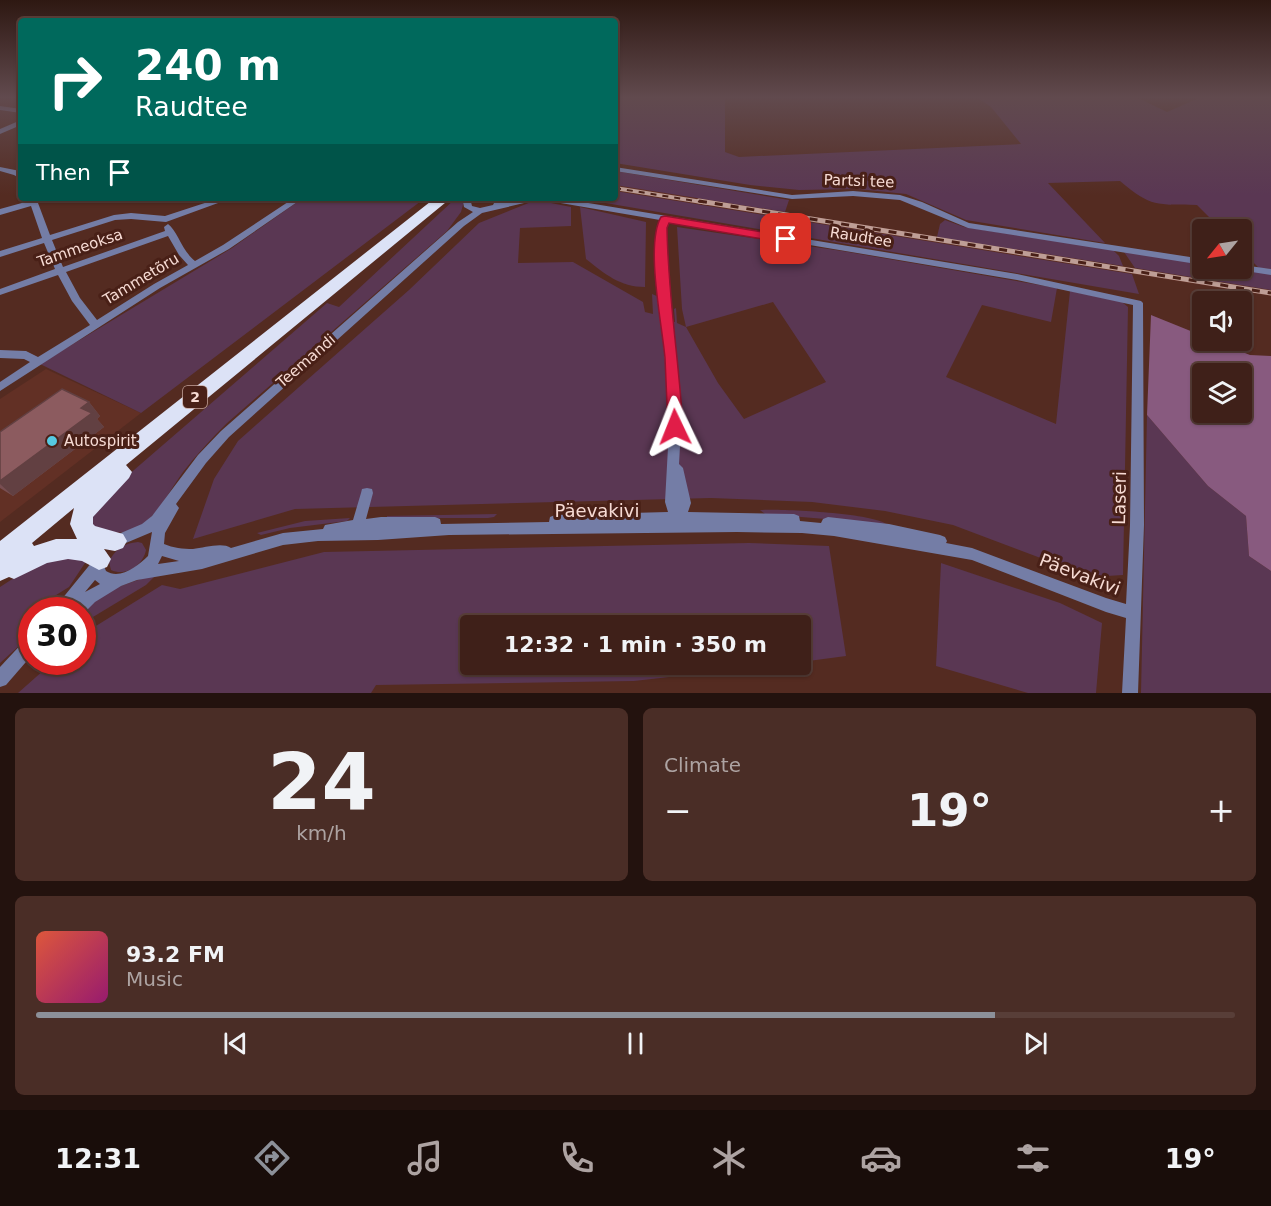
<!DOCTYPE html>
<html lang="en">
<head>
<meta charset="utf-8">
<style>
	:root { --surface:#3f2019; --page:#4a2d26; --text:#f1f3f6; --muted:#ada3a2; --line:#583e38; --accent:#8c9099 }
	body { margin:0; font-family:"DejaVu Sans",sans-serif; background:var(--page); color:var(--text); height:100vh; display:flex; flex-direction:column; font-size:22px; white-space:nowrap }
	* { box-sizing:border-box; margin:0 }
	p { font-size:20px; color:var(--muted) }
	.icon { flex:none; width:33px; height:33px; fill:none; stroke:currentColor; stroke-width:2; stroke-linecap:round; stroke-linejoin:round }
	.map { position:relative; height:693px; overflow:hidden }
	.details { display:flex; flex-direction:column; gap:15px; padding:15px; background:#23120e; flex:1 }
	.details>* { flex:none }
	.top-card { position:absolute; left:18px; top:18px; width:600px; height:183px; border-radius:6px; box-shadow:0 2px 4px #0004,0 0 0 2px var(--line); background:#00695c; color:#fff; overflow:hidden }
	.needle { width:39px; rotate:240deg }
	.tools { position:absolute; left:1192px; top:219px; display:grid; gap:12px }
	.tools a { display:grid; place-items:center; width:60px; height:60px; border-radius:6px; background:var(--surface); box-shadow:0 2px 4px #0004,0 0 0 2px var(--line); font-size:30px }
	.speed { position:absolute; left:18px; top:597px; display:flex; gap:12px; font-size:30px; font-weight:700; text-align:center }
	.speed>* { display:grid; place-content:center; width:78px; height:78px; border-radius:50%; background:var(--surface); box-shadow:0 2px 4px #0004,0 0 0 2px var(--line); line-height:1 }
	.speed .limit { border:9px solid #d22; background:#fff; color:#111 }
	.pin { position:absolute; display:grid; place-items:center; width:51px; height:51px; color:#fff; margin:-26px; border-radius:12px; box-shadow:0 3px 9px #0006 }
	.me { position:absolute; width:66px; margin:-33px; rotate:358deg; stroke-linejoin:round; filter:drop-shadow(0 0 4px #0008) }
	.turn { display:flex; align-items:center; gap:21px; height:126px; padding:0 18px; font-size:27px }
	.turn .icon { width:78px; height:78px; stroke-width:2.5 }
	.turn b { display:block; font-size:42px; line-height:51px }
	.then { display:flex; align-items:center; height:57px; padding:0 18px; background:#0003; gap:12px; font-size:22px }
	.big { font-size:45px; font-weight:700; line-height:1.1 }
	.details .widget { flex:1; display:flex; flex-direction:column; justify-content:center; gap:9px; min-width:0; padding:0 21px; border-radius:9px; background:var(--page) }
	.details .dial { align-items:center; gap:0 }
	.dial b { font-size:78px; line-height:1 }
	.song { display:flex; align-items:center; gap:18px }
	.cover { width:72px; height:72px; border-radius:9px; background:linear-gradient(135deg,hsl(10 70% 55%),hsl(320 70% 35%)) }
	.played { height:6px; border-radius:3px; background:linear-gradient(90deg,var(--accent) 80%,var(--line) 80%) }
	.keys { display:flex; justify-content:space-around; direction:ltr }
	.heat { display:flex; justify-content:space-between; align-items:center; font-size:33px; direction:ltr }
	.details .tiles { flex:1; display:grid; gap:15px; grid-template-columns:1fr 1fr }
	.widget:last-child { grid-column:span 2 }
	.trip { position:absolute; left:460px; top:615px; width:351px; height:60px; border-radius:6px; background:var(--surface); box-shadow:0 2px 4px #0004,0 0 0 2px var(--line); font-weight:700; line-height:60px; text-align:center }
	.tabs { display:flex; height:96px; justify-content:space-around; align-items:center; background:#190d0a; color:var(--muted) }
	.tabs .icon { width:42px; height:42px }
	.tabs .on { color:var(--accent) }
	.tabs b { font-size:27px; color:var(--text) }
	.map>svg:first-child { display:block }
</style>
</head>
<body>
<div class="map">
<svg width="1271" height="693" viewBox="0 0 1271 693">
	<rect width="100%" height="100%" fill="#542b21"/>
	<g fill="#623025">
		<polygon points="615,185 1271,290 1271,296 615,191"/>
		<polygon points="46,369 141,413 0,522 0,399"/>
	</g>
	<g fill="#5a3753" fill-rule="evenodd">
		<path d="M615,98H725V152L739,157L1021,144L991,107L978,98H1138L1167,112L1199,98H1271V269L1259,268L1242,251V230L1221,229L1197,205C1156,204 1152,208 1120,181L1048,183L1105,243L966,220L906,194L858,189L799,190L750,185L615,163Z"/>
		<polygon points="615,171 789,200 785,212 615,185"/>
		<polygon points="615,191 1132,274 1139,294 576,198 615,198"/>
		<polygon points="303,198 425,198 141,413 40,364 232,248"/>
		<path d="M456,198H462L464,201L461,212L447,231L227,423C211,439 196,455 183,472C157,509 144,547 90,527L94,509L119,483L327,303L339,307Z"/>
		<path d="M536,200L571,207V226L520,228L518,263L573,262L643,302L645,312L653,314L652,294L659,297L661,318L675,322L674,309L676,308L677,323L686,327L682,309L677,227L842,251L1057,288L1051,322L982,305L946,377L1056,424L1070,291L1122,302L1128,307L1123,575L1091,577L953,525L885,511L812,502L711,498L295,509L193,539L214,479L238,441L409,290L479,223ZM773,302L826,382L744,419L718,383L686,327Z"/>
		<path d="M580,207L646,222L645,287C620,287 605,274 586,259Z"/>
		<polygon points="945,220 964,227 1113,250 1119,256 1123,266 937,237 940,224"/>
		<polygon points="1124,252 1203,264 1203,268 1236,269 1271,274 1271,290 1135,268"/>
		<polygon points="1147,415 1208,486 1246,516 1249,556 1271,571 1271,693 1141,693"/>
		<path d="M760,510C782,509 870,513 886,524L765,514Z"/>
		<polygon points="497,514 494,517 488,518 387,518 387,516"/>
		<polygon points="350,518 347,521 290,528 261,535 257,533 305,521"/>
		<path d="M138,542L142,543L146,550C143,565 126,577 111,570L109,562C114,550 124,543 138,542Z"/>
		<polygon points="749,543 829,546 846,656 801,662 801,626 471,626 471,664 775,665 634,681 376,685 371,693 18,693 53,662 82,662 83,634 162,585 180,589 324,552"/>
		<polygon points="59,556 87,560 69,587 48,600 39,610 32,610 31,635 0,663 0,587 31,567"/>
		<polygon points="941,563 1060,603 1102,623 1096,693 1028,693 936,666"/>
		<polygon points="158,573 146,585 83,623 82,610 112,589"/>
	</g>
	<path fill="#885a7f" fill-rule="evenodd" d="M1151,315L1203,336V340L1215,341L1250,355L1271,356V571L1249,556L1246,516L1208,486L1147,415ZM1203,374H1242V412H1203Z"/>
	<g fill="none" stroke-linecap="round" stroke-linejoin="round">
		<g fill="#747da6" fill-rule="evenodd">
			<polygon points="0,106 21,109 21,113 0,110"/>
			<polygon points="21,120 21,125 0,134 0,129"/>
			<polygon points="0,167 20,171 21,179 14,175 0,171"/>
			<polygon points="615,167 792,195 853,191 900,195 922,202 969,223 1203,259 1203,265 968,228 900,200 853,196 792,199 615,171"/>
			<path d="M28,198H52L38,203L50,235L114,215L131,213L165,216L220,198L229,199L166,222L131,219L115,220L52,240L63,267L165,231L164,227L168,224C177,230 182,251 195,261L223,245L294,198H303L229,249L160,288L0,391V382L30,362L24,359L0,358V350L26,351L38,357L90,325L72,301L58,275L0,295V289L55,269L44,243L0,257V251L42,238L31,206L0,215V209L29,201ZM168,236L179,255L188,265L154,284L97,320L80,298L66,272Z"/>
			<path d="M466,198H475L471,202L472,206L480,208L493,205L495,201L494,198H502V203L524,198H538L537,200L482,213L464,226L229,437L206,463L176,504L179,508L165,533L164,544C173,548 183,549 193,549C204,548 222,542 231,548L283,533L323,529L325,525L353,520L361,493L362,489L367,488L372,489L373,493L366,519L381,517H435L440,519L441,524L549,522L550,517L555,515L668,512L665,502L670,411L656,269L657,228L660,220L543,200L539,198H558L1017,274L1141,301L1143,303L1144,525L1138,693H1122L1126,618L1106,612L972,560L834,536L802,533L737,532L449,535L378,540L318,541L283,545L202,569L137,580L121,586L95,602L82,615V610H55L57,605L92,562L96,552L101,550L106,552L108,556L104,566L106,571C120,580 138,566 148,556L152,532L114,548L109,546L107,542L109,538L142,524L152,516L198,455L221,431L458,222L473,212L464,207L463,202ZM668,221L1017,280L1133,305L1130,525L1126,604L1106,598L972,548L946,543L947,541L945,537L940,535L889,524L828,517L823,519L821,523L800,521L799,516L794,514L688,512L691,503L683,468L679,464L682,411L666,269L665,228ZM162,556L179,561L158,564ZM95,580L100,584L85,592Z"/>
			<polygon points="1242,265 1271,269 1271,275 1239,270 1238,268 1242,268"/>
			<polygon points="32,636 32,655 6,685 0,687 0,667 27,638"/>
		</g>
		<path fill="#dce2f6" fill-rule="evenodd" d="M435,198H451L126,465L132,472L129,478L93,517V524L95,526L123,534L127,541L123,548L115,551L104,549L111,559L107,567L99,570L82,561L68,559L47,563L14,579L9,577L0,581V541ZM74,508L70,524L77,539H56L34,546L32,543Z"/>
		<g stroke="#be9e96" stroke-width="4">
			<polyline id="rail-far1" points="615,188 708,203"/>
		</g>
		<g stroke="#be9e96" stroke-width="5">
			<polyline id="rail" points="699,201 1271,293"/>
		</g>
		<use href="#rail-far1" stroke="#492017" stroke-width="2" stroke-dasharray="6" stroke-linecap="butt"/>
		<use href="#rail" stroke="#492017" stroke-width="3" stroke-dasharray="8" stroke-linecap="butt"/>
	</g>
	<polygon fill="#784e52" points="89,402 100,416 97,419 104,427 13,496 0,488 0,432"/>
	<polygon fill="#624042" points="89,402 100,416 97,419 104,427 13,496 0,484 0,481 81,408"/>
	<polygon fill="#8c5b5f" stroke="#624042" stroke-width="1.5" points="62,389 89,402 81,408 92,413 0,481 0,432"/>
	<linearGradient id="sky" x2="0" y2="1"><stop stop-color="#2e1812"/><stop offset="0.5" stop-color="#614a4e"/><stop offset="1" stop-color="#614a4e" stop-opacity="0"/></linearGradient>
	<rect width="1271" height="195" fill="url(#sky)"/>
	<path fill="#e11d48" stroke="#92132f" stroke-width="1.5" d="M665,216L786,236L792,239L786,243L669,223L667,228C668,295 679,361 683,427L681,431H670L668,427C667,404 666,381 665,358C662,324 645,244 661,217Z"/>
	<circle fill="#56c9e1" stroke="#492017" stroke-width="2" cx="52" cy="441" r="6"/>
	<g text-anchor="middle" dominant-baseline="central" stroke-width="6" stroke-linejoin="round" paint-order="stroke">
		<rect fill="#492017" stroke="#c3a39b" stroke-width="1.5" x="183" y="386" width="24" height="22" rx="4.5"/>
		<g font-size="14" font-weight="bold" fill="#f7dbd4">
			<text x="195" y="397">2</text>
		</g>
		<g font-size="15" fill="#f7dbd4" stroke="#492017">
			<text transform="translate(859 181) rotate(2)">Partsi tee</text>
			<text transform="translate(861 237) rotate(9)">Raudtee</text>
			<text transform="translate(80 248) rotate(-19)">Tammeoksa</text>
			<text transform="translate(141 279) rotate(-31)">Tammetõru</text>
			<text transform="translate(306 361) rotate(-41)">Teemandi</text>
		</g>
		<g font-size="15" fill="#f7dbd4" stroke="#492017" text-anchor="start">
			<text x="64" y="441">Autospirit</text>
		</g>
		<g font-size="18" fill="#f7dbd4" stroke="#492017">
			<text transform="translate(1119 498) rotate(-89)">Laseri</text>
			<text x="597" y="510">Päevakivi</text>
			<text transform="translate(1080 574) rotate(21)">Päevakivi</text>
		</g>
	</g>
</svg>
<div class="tools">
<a><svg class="needle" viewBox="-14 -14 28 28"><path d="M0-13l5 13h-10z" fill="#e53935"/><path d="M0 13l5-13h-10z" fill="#ada3a2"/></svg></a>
<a><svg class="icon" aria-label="sound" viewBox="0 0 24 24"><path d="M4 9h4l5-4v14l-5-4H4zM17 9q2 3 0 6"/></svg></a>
<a><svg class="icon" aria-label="layers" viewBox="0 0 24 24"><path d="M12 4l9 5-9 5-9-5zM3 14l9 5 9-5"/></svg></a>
</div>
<div class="speed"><div class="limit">30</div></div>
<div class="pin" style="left:786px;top:239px;background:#d93025"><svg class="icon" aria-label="arrive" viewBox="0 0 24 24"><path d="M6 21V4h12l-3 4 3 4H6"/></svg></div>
<svg class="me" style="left:675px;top:427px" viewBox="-20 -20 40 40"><path d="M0-17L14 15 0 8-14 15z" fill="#e11d48" stroke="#fff" stroke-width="4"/></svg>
<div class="trip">12:32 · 1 min · 350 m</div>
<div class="top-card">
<div class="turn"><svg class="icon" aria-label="right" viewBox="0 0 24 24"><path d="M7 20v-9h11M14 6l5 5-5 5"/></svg><div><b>240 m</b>Raudtee</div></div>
<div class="then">Then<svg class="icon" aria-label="arrive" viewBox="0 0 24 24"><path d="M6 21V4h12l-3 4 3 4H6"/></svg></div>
</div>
</div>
<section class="details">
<div class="tiles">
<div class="widget dial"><b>24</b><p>km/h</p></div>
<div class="widget"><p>Climate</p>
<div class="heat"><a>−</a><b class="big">19°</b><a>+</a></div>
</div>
<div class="widget">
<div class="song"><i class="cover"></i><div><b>93.2 FM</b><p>Music</p></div></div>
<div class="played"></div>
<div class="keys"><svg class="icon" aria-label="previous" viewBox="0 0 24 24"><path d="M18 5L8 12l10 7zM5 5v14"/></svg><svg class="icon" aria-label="pause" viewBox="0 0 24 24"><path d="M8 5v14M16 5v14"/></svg><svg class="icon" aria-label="next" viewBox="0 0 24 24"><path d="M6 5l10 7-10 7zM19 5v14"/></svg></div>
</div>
</div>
</section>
<nav class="tabs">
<b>12:31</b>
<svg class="icon on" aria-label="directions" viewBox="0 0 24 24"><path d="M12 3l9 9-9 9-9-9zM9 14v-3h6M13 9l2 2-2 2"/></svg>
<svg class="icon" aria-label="music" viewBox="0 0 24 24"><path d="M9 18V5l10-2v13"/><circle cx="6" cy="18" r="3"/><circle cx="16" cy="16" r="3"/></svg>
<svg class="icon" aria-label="phone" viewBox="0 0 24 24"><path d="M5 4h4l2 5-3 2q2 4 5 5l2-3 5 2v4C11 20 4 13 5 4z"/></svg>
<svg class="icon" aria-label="climate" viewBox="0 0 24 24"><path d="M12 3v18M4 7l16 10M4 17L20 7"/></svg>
<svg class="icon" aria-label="car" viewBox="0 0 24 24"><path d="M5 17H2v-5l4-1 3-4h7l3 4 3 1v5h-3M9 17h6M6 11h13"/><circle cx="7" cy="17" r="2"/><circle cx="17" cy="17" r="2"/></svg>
<svg class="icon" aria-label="filters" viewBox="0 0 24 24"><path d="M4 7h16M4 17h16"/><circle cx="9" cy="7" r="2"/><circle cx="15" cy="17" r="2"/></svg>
<b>19°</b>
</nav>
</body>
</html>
